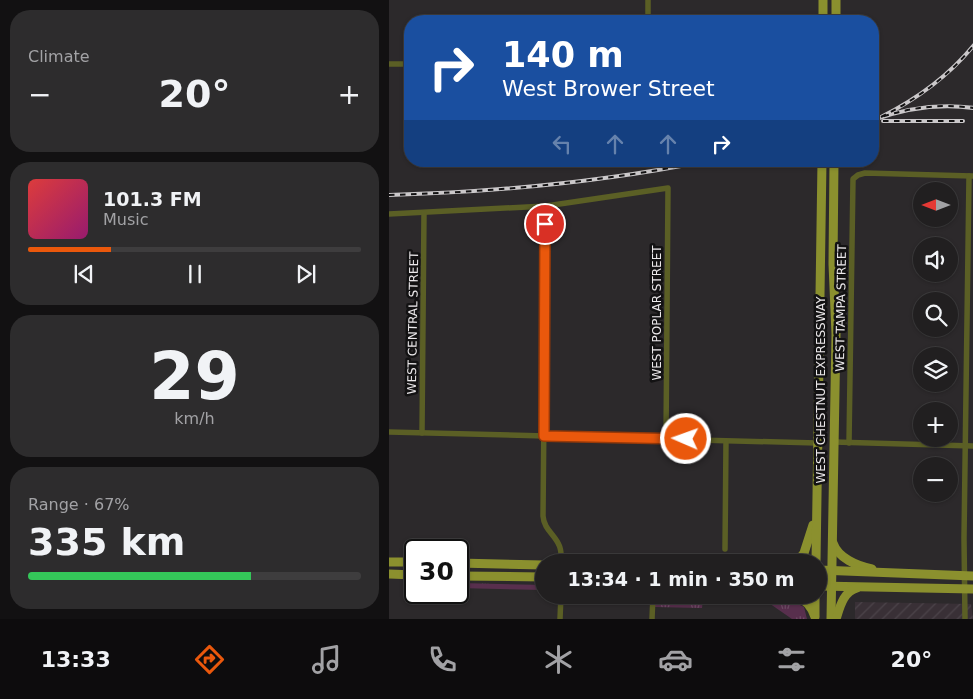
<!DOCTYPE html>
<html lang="en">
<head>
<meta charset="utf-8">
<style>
	:root { --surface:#211f20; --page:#2d2c2d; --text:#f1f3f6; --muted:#a2a2a5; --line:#3e3d3e; --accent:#ea580c }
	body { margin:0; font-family:"DejaVu Sans",sans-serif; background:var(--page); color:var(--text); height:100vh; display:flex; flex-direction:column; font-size:19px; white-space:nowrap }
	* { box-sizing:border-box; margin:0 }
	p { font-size:16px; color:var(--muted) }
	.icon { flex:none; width:28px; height:28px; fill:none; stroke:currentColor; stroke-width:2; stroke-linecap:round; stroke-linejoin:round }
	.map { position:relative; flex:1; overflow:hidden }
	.panel { display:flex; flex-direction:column; gap:10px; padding:10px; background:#121112; width:389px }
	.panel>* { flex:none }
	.hud { position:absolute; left:15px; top:15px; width:475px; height:152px; border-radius:20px; box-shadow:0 1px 4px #0004,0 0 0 1px var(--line); background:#1a4fa0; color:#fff; overflow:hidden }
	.needle { width:32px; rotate:270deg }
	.tools { position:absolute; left:524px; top:182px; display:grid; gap:10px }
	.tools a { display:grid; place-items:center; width:45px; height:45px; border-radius:50%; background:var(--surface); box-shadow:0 1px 4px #0004,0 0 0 1px var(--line); font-size:25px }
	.speed { position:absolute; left:15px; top:539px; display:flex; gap:10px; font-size:25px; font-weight:700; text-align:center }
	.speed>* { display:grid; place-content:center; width:65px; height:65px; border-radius:50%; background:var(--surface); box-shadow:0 1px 4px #0004,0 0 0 1px var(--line); line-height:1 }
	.speed .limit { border:2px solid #111; border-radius:8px; background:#fff; color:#111 }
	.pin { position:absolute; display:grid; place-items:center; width:42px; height:42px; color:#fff; margin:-21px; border:2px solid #fff; border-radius:50%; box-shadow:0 1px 5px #0007 }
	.me { position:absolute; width:55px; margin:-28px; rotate:272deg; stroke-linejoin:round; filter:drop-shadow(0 0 4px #0008) }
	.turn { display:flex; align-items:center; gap:18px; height:105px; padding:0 15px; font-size:22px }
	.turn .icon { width:65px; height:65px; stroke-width:2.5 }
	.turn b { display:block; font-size:35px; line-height:42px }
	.lanes { display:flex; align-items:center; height:48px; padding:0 15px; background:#0003; justify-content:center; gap:25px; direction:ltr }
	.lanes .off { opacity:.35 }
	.big { font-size:38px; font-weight:800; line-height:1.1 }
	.panel .widget { flex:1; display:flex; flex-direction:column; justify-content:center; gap:8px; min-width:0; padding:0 18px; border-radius:20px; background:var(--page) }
	.panel .dial { align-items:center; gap:0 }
	.dial b { font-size:65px; line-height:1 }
	.song { display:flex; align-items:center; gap:15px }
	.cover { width:60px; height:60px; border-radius:8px; background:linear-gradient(135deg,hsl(0 70% 55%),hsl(320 70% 35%)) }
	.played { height:5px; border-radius:2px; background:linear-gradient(90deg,var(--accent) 25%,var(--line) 25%) }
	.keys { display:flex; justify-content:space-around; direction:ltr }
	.heat { display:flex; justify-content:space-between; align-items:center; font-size:28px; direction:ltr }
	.charge { height:8px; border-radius:4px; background:linear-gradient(90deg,#34c759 67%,var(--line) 0) }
	.trip { position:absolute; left:146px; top:554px; width:292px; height:50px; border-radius:25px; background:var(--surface); box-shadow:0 1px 4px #0004,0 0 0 1px var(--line); font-weight:800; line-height:50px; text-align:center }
	.tabs { display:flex; height:80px; justify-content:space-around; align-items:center; background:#0d0c0d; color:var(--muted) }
	.tabs .icon { width:35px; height:35px }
	.tabs .selected { color:var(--accent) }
	.tabs b { font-size:22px; color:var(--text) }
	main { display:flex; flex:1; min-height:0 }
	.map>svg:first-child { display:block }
</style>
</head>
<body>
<main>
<section class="panel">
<div class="widget"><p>Climate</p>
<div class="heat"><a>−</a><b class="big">20°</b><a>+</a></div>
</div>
<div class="widget">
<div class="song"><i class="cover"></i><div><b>101.3 FM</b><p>Music</p></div></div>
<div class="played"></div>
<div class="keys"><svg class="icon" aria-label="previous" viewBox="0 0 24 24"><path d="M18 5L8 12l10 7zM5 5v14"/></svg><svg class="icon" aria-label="pause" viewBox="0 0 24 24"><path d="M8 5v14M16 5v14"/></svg><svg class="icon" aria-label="next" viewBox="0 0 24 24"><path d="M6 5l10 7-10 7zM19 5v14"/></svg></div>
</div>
<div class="widget dial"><b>29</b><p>km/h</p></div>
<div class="widget"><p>Range · 67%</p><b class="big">335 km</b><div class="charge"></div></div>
</section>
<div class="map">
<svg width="585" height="619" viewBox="0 0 585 619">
	<defs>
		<pattern id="industrial-furrows" width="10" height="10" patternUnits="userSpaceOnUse" patternTransform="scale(1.25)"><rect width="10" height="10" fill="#393036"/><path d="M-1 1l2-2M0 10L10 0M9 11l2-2" fill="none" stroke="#4c444a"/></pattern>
		<pattern id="grass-tufts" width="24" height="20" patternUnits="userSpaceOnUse" patternTransform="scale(1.25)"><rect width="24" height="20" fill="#582f4d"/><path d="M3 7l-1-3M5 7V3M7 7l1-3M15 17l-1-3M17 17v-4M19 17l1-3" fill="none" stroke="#704d67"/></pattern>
	</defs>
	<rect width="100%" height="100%" fill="#2c292b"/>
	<polygon fill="url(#industrial-furrows)" points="466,602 582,604 584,619 466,619"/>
	<g fill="url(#grass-tufts)">
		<polygon points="69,583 155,585 155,590 69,588"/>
		<polygon points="266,595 320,595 321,599 314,599 313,608 266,607"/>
		<polygon points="332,595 390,595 415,607 418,619 403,619 377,601 331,600"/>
	</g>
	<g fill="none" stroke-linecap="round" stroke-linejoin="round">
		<g stroke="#5b5f25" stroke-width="5.5">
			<polyline points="259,21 259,0"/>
			<polyline points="0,64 21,64"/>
			<path d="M157,206L154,516C155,529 165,534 170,545C173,551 172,557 172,562"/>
			<polyline points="0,214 157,206 279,188 277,439"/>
			<polyline points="0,432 428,443"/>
			<polyline points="33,433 35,213"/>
			<polyline points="445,442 585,446"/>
			<polyline points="460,443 464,179 469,175 476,173 583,176"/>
			<polyline points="336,549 337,441"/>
			<polyline points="171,619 172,595"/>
			<polyline points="263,619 264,595"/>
			<polyline points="576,619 575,538 580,176"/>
		</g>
		<g stroke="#8b902e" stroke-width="9">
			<polyline points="434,21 434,0"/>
			<polyline points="447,21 447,0"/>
			<path d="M444,543C449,558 468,566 483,569"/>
			<polyline points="0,562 26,562"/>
			<polyline points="408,562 415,553 424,525"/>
			<polyline points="427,562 433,161"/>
			<polyline points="69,563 155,565"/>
			<polyline points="430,570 585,576"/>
			<polyline points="0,574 26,575"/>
			<polyline points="69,576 155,577"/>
			<polyline points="430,586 585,589"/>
			<path d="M406,595C415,599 423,607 426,617"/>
			<polyline points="426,615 426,595"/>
			<polyline points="442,619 447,334 444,264 445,161"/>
			<path d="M447,619C451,607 454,592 468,588"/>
		</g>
		<g stroke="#cbc8ca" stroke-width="4">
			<g id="rail">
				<path d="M492,117C528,99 559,77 585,45"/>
				<path d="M484,120C517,108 549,103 585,108"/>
				<polyline points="494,121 574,121"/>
				<path d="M0,195C107,192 213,182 318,161"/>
			</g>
		</g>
		<use href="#rail" stroke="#131213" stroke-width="2" stroke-dasharray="5.5" stroke-linecap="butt"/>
	</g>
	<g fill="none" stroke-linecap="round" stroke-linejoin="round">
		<g stroke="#983908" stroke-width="12">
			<polyline id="route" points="156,224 155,436 297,439"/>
		</g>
		<use href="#route" stroke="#ea580c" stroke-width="9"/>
	</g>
	<g text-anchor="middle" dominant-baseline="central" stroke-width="5" stroke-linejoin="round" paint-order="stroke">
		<g font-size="12" fill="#ece9eb" stroke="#131213">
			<text transform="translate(452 308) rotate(-89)">WEST TAMPA STREET</text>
			<text transform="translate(268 313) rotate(-90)">WEST POPLAR STREET</text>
			<text transform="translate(24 323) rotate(-89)">WEST CENTRAL STREET</text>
			<text transform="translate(432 390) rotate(-90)">WEST CHESTNUT EXPRESSWAY</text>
		</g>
	</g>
</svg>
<div class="tools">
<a><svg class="needle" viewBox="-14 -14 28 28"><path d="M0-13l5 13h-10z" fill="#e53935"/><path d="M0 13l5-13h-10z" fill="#a2a2a5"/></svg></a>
<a><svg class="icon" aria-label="sound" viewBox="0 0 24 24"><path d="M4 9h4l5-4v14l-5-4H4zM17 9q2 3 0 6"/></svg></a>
<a><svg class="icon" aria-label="search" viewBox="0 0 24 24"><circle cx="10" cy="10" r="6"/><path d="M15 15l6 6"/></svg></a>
<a><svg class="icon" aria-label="layers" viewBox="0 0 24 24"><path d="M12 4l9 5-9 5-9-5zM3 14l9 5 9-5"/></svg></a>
<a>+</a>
<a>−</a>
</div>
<div class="speed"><div class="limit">30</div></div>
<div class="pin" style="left:156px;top:224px;background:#d93025"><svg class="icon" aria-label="arrive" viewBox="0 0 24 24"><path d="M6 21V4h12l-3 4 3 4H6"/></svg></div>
<svg class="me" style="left:297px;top:439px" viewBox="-20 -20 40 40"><circle r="17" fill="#ea580c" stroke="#fff" stroke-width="3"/><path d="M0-11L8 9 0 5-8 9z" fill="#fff"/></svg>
<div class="trip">13:34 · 1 min · 350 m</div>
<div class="hud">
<div class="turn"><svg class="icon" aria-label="right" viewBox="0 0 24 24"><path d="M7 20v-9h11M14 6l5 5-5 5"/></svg><div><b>140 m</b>West Brower Street</div></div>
<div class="lanes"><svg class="icon off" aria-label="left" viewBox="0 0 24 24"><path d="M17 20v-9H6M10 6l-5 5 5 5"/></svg><svg class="icon off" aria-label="ahead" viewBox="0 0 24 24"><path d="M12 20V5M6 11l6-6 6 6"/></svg><svg class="icon off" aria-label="ahead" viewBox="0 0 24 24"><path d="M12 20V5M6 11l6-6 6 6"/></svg><svg class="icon" aria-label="right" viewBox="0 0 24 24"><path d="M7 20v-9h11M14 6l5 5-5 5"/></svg></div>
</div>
</div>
</main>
<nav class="tabs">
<b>13:33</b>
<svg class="icon selected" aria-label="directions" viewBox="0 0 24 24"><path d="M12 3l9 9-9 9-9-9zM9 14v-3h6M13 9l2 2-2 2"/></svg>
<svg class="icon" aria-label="music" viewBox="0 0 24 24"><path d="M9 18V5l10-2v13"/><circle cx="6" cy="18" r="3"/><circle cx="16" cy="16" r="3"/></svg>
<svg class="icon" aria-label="phone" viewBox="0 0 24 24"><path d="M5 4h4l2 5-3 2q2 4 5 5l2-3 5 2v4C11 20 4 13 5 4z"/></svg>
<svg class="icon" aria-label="climate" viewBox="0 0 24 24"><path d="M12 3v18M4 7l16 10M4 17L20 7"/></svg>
<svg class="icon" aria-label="car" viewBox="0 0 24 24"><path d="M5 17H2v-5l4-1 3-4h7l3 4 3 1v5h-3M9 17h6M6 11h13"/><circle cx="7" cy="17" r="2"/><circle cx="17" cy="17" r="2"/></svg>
<svg class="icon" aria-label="filters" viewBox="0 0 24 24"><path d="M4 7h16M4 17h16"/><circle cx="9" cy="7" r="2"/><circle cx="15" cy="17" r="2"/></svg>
<b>20°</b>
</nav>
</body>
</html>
